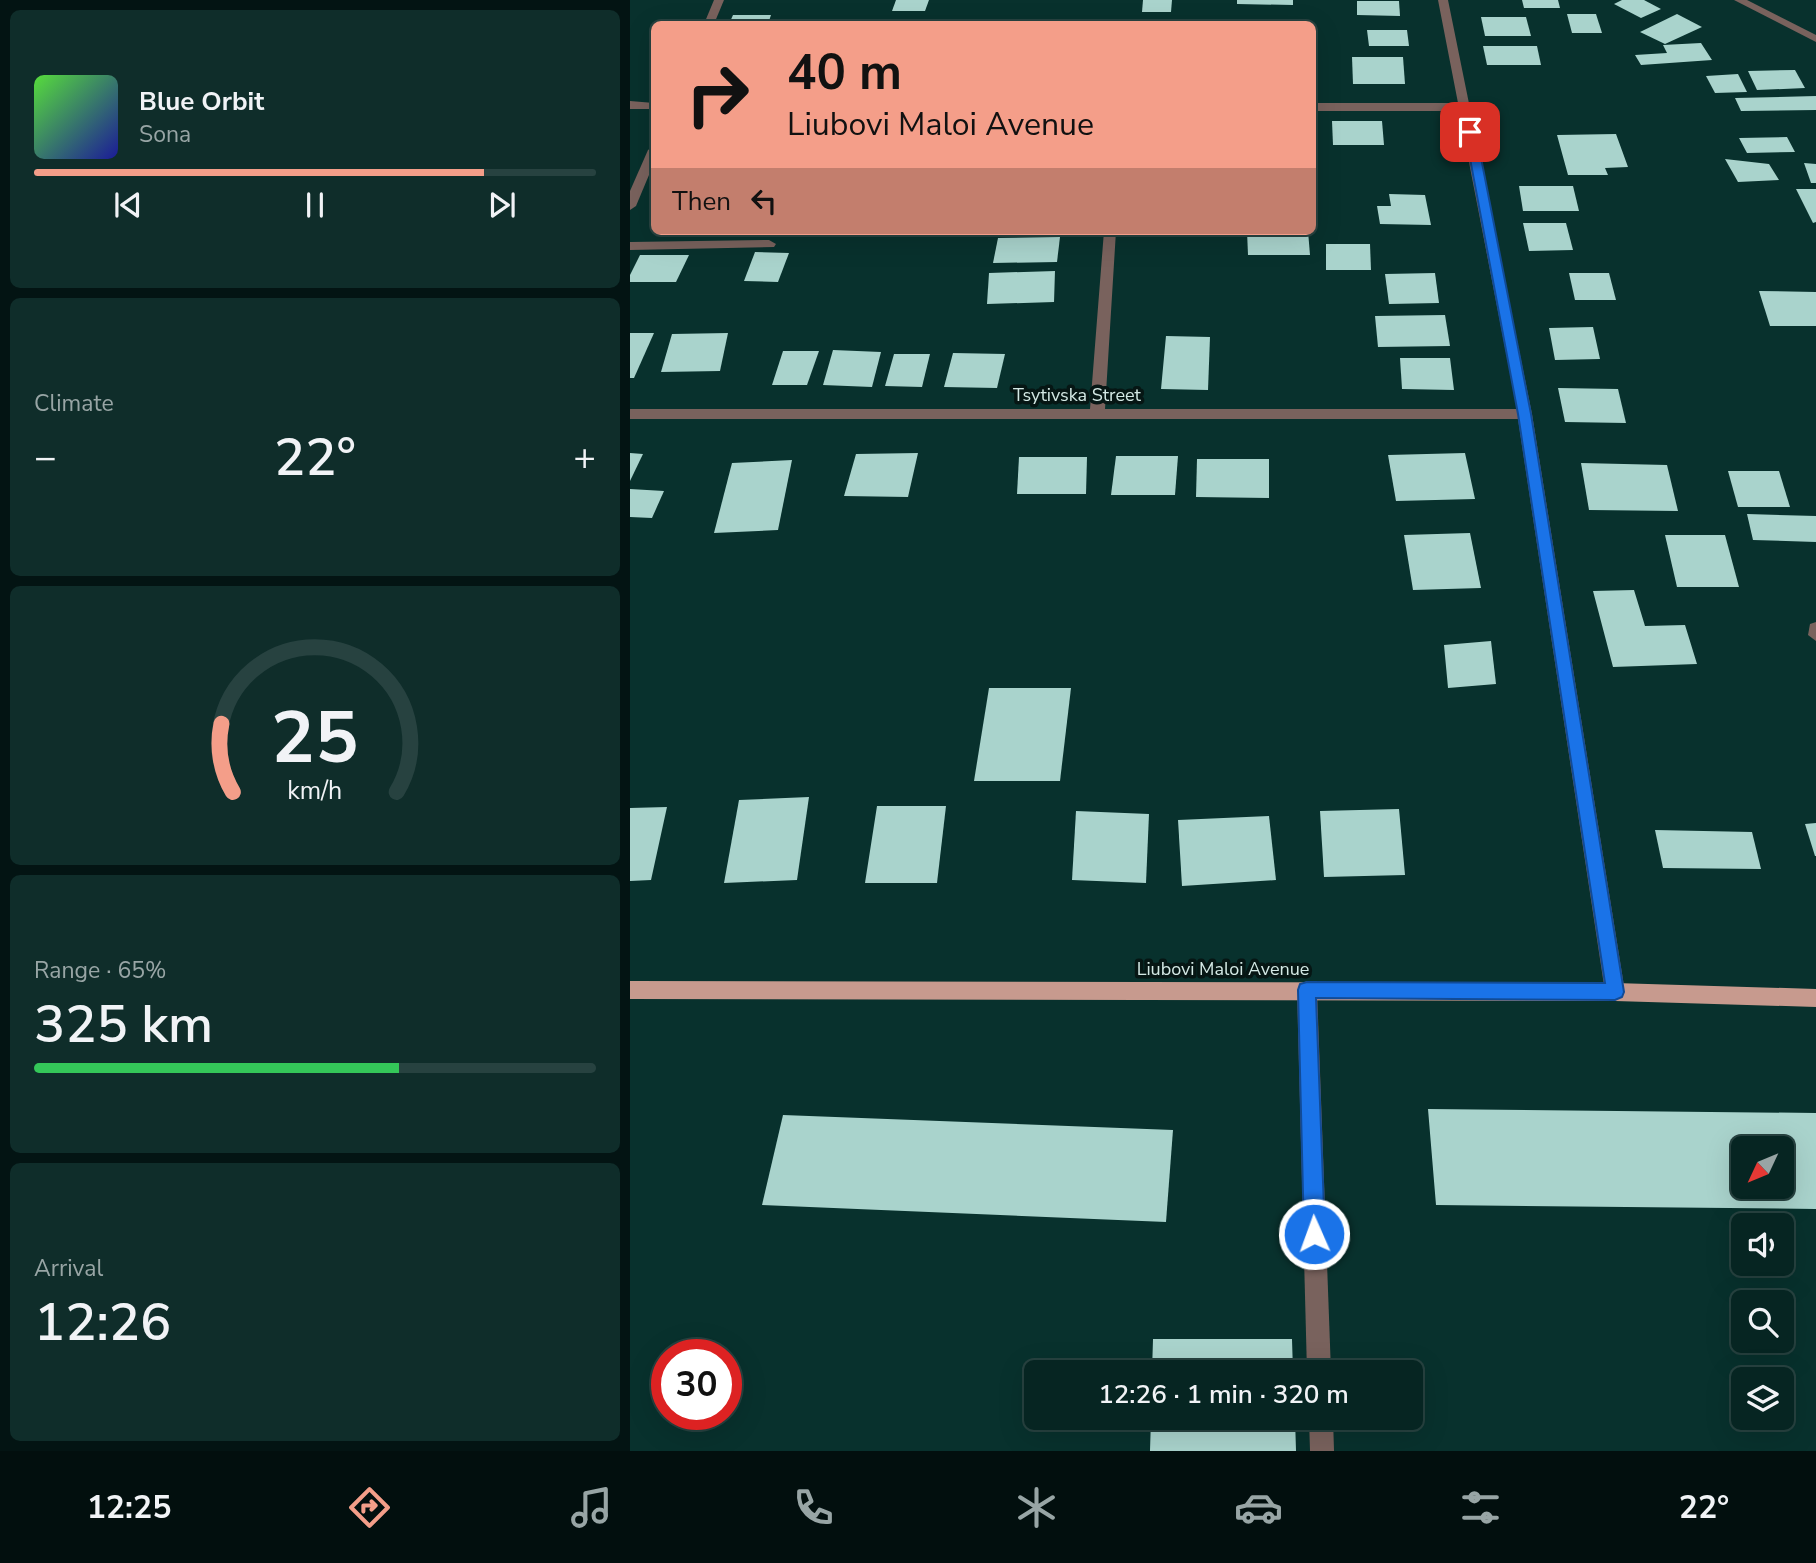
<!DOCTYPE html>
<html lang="en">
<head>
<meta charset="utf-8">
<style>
	:root { --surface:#062522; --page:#0f2d2a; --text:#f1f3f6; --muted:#98a5a5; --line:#274240; --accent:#f49e89 }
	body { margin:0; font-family:"Nunito Sans",sans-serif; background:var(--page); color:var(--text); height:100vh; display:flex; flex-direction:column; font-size:26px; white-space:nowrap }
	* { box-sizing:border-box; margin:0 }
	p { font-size:23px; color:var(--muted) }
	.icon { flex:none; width:38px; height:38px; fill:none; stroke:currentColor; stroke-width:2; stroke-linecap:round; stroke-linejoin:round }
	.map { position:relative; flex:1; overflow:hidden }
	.sheet { display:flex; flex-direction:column; gap:10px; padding:10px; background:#031413; width:630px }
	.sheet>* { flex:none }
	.top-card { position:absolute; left:21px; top:21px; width:665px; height:214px; border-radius:10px; box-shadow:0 7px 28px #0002,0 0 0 2px var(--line); background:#f49e89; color:#111; overflow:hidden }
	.needle { width:46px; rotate:226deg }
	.controls { position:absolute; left:1101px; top:1136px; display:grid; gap:14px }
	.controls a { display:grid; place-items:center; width:63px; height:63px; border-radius:10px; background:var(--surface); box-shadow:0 7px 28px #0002,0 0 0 2px var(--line); font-size:35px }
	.speed { position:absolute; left:21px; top:1339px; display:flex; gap:14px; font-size:35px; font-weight:700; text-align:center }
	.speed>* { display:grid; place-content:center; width:91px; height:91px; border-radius:50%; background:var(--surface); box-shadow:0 7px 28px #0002,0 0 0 2px var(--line); line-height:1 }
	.speed .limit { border:10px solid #d22; background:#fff; color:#111 }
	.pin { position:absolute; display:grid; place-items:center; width:60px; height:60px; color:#fff; margin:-30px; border-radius:14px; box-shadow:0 4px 10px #0006 }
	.me { position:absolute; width:77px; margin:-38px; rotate:358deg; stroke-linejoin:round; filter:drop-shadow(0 0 5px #0008) }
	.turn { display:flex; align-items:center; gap:24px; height:147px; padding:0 21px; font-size:32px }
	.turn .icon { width:91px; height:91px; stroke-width:2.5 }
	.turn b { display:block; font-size:49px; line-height:60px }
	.then { display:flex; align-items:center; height:66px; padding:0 21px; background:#0003; gap:14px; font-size:26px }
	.big { font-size:52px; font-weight:600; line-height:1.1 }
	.sheet .widget { flex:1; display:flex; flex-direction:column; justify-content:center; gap:10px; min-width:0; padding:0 24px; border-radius:10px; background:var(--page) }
	.sheet .dial { align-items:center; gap:0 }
	.dial svg { height:182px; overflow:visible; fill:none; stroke:var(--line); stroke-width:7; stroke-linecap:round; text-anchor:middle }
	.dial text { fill:var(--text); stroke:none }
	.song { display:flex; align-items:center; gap:21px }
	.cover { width:84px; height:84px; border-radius:10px; background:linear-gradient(135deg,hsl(110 70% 55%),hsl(240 70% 35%)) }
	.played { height:7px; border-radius:4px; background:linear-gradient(90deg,var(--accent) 80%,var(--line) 80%) }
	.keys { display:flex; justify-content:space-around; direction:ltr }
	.heat { display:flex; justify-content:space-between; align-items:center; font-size:38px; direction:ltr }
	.charge { height:10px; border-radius:5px; background:linear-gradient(90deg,#34c759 65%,var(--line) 0) }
	.trip { position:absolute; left:394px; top:1360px; width:399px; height:70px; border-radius:10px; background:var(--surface); box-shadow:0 7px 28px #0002,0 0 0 2px var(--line); font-weight:600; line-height:70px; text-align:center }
	.menu { display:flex; height:112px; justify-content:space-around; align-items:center; background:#020f0e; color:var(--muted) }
	.menu .icon { width:49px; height:49px }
	.menu .selected { color:var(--accent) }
	.menu b { font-size:32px; color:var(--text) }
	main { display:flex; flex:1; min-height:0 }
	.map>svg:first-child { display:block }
</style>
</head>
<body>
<main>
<section class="sheet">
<div class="widget">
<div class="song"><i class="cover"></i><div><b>Blue Orbit</b><p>Sona</p></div></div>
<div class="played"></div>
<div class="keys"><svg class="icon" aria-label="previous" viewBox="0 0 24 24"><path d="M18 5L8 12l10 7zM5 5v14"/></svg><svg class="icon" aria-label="pause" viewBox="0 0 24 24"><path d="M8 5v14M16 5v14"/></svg><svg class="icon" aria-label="next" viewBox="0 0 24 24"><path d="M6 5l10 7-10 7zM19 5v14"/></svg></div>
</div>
<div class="widget"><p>Climate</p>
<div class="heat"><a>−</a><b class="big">22°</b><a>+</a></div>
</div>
<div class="widget dial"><svg viewBox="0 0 100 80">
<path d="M14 69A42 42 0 1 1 86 69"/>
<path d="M14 69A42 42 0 0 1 9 39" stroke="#f49e89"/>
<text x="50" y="56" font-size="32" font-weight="700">25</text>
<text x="50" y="72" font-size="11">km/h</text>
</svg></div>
<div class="widget"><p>Range · 65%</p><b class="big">325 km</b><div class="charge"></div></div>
<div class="widget"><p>Arrival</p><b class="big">12:26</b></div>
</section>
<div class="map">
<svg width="1186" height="1451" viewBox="0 0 1186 1451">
	<rect width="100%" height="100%" fill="#08312d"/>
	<g fill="#a9d3cc" fill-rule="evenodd">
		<polygon points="266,0 299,0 295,11 262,11"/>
		<polygon points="513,0 542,0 541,12 512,12"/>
		<polygon points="607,0 663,0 663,5 607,4"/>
		<polygon points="892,0 928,0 930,8 894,8"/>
		<polygon points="992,0 1014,0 1031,9 1011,18 984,4"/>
		<polygon points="727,1 769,1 770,16 727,15"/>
		<polygon points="937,14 966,14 972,33 942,33"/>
		<polygon points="1047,14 1072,27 1035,44 1010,32"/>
		<polygon points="103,15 141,15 138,24 99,24"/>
		<polygon points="851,17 896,17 901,36 855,36"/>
		<polygon points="737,30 777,30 779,46 739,46"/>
		<polygon points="1071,43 1082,60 1011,65 1005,55 1037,53 1033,45"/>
		<polygon points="853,46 907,46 911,65 857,65"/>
		<polygon points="722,57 773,57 775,84 723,84"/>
		<polygon points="1165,70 1175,88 1127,90 1118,71"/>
		<polygon points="1108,74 1117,92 1085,93 1076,76"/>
		<polygon points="1186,96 1186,110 1111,111 1105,98"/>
		<polygon points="702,121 752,121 754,145 703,145"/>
		<polygon points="986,134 998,167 975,168 978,175 938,175 927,135"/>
		<polygon points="1157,137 1165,152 1117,153 1109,138"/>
		<polygon points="1095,159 1139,164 1149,180 1108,182"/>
		<polygon points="1174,163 1186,164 1186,183 1181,183"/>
		<polygon points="889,186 943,186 949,211 893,211"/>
		<polygon points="1166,189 1186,189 1186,222 1183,223"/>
		<polygon points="759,194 795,195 801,225 750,224 747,206 761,206"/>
		<polygon points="893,223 936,223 943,250 899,251"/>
		<polygon points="617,231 678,231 680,255 618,255"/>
		<polygon points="430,237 427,262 363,263 368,238"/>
		<polygon points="696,244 740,244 741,270 696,270"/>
		<polygon points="125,252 159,253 148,282 114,281"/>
		<polygon points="10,255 59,255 46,282 0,282 0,275"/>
		<polygon points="425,271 424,302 357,304 359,273"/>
		<polygon points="805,273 809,303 759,304 755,274"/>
		<polygon points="939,273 979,273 986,300 945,300"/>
		<polygon points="1129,291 1186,292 1186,326 1140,326"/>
		<polygon points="815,315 820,346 748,347 745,316"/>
		<polygon points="963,327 970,359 925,360 919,328"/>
		<polygon points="0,333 24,333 4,378 0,378"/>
		<polygon points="98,333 90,371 31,372 42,334"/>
		<polygon points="536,336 580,337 578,390 531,389"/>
		<polygon points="203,350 251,352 242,387 193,385"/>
		<polygon points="153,351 189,351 177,385 142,385"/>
		<polygon points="323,353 375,354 367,388 314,387"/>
		<polygon points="264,354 300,354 292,387 255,386"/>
		<polygon points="770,358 820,358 824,390 772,389"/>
		<polygon points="928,388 988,389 996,423 935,422"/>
		<polygon points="0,453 13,454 0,481"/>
		<polygon points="288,453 278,497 214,496 226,454"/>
		<polygon points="835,453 845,499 766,501 758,455"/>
		<polygon points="486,456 548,456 545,495 481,495"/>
		<polygon points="389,457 457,457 456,494 387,494"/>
		<polygon points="567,459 639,459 639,498 566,497"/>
		<polygon points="162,460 148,530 84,533 102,463"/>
		<polygon points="951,463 1037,465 1048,511 959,510"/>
		<polygon points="1098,471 1149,471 1160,507 1108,507"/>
		<polygon points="0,489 34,491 22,518 0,517"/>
		<polygon points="1117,514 1186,516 1186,542 1123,540"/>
		<polygon points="840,533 851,588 783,590 774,535"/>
		<polygon points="1035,535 1095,535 1109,587 1047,587"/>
		<polygon points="1004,590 1015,626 1055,625 1067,664 983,667 963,591"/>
		<polygon points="861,641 866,684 818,688 814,645"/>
		<polygon points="359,688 441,688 430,781 344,781"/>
		<polygon points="179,797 167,880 94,883 109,800"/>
		<polygon points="247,806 316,806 307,883 235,883"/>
		<polygon points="37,807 21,880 0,881 0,808"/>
		<polygon points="769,809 775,875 694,877 690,811"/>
		<polygon points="446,811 519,814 516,883 442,880"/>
		<polygon points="639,816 646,880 552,886 548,820"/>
		<polygon points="1186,823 1186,856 1185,856 1175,824"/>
		<polygon points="1025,830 1122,832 1131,869 1033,868"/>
		<path d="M798,1109L1186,1113V1209L806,1205ZM1113,1148H1152V1186H1113Z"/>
		<polygon points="153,1115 543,1130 536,1222 132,1205"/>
		<polygon points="523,1339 662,1339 663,1372 522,1372"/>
		<polygon points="521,1418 665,1418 666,1451 520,1451"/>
	</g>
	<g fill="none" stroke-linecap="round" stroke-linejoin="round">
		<polygon fill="#79625d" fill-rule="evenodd" points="1186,622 1186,641 1178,635 1180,624"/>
		<g fill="#79625d" fill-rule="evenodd">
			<polygon points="84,0 94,0 84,24 74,24"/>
			<polygon points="808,0 818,0 902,414 995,992 992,998 985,1001 978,998 975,992 888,419 0,419 0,409 460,409 474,231 486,231 475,409 887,409 829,111 682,111 682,103 828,103"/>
			<polygon points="0,101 24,103 24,109 0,109"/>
			<polygon points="24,146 24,163 6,206 0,210 0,191 18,150"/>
			<polygon points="139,240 146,244 144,247 0,250 0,242"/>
			<polygon points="677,981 684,984 687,990 701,1372 677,1372 667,990 670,984"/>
			<polygon points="679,1418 703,1418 704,1451 680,1451"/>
		</g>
		<polygon fill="#79625d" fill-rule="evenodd" points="1104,0 1117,0 1186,35 1186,42"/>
		<polygon fill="#c79a8e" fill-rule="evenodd" points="0,981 985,983 1186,989 1186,1007 985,1001 0,999"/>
	</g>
	<polygon fill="#1a73e8" stroke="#114b97" stroke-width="2" points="840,129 846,132 901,414 994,992 992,997 985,1000 686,998 695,1234 692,1241 684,1244 677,1241 674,1234 668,990 670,984 677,982 975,983 888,414 835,132"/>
	<g text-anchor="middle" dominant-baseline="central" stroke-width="7" stroke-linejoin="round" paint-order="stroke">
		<g font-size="18" fill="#d4e9e5" stroke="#061614">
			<text x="447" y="395">Tsytivska Street</text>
			<text x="593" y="969">Liubovi Maloi Avenue</text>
		</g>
	</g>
</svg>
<div class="controls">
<a><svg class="needle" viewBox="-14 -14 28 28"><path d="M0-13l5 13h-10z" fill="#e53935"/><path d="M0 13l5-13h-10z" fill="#98a5a5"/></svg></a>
<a><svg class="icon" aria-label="sound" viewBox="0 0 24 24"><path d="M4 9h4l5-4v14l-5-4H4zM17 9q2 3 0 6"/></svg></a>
<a><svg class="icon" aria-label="search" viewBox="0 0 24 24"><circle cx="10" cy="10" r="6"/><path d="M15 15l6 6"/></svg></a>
<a><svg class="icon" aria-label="layers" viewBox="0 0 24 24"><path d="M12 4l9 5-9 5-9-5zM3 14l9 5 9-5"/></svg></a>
</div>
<div class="speed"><div class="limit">30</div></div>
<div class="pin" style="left:840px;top:132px;background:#d93025"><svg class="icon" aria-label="arrive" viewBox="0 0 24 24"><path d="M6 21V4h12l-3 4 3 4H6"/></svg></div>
<svg class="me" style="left:684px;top:1234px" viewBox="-20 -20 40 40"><circle r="17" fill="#1a73e8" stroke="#fff" stroke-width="3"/><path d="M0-11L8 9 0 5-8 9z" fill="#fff"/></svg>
<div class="trip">12:26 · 1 min · 320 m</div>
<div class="top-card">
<div class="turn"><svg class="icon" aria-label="right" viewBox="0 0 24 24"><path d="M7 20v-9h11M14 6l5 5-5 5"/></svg><div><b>40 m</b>Liubovi Maloi Avenue</div></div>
<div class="then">Then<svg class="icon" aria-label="left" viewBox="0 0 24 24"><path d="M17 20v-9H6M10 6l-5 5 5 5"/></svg></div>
</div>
</div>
</main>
<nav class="menu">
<b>12:25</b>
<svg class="icon selected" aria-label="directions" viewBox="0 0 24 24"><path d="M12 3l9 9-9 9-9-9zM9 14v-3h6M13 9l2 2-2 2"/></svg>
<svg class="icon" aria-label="music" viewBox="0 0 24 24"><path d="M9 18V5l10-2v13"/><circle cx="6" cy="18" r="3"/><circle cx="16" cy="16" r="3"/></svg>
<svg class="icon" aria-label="phone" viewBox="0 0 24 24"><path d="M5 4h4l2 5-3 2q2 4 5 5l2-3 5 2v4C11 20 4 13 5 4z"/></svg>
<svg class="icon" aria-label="climate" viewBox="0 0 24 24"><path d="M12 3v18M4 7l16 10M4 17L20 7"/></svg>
<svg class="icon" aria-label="car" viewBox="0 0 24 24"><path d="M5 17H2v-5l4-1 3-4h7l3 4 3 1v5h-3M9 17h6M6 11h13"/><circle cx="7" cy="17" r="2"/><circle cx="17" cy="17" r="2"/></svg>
<svg class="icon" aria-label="filters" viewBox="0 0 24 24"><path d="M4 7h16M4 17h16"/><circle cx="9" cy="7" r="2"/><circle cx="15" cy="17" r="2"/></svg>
<b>22°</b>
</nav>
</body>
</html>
